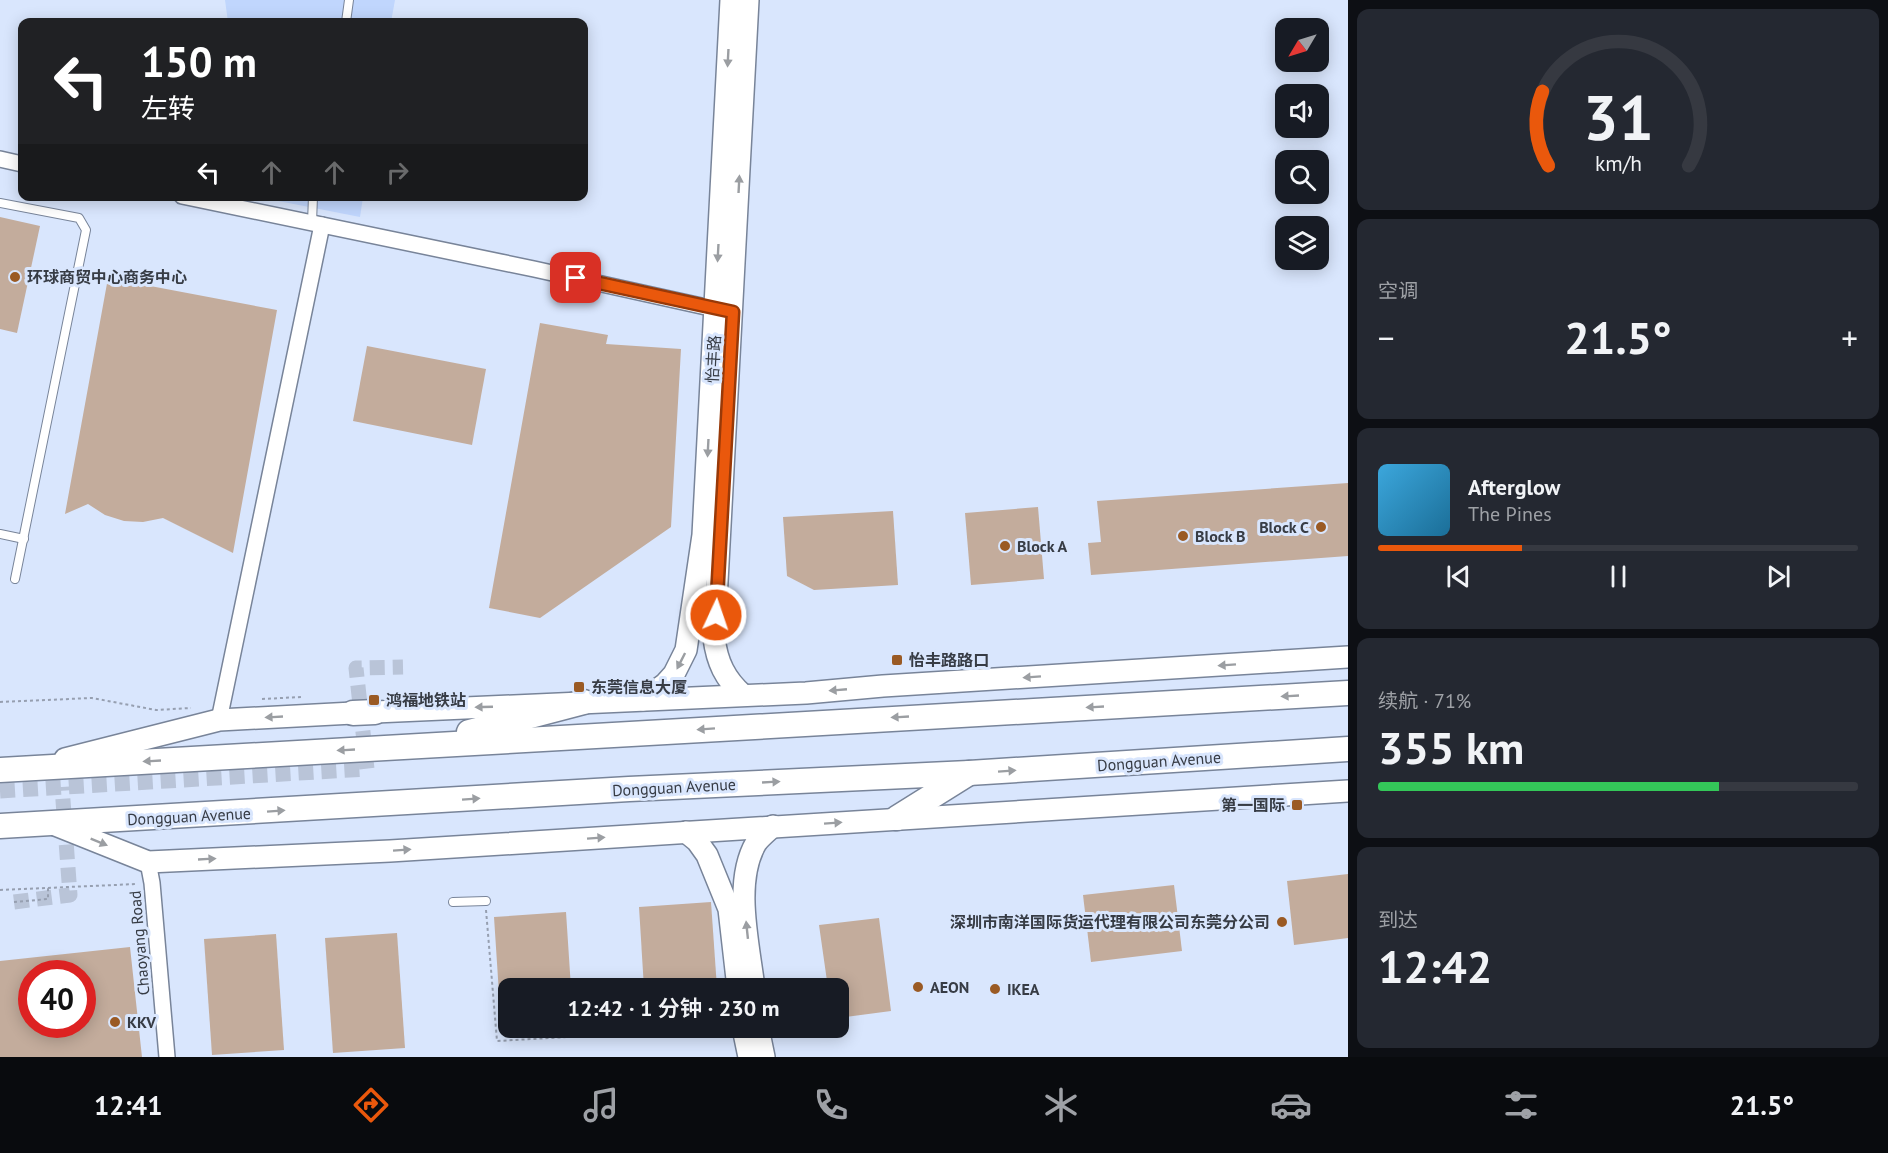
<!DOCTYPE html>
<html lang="zh">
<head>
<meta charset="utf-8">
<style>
	:root { --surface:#171b24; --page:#242831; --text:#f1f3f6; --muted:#9ea1a6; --line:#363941; --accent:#ea580c }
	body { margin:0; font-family:"PT Sans","Noto Sans SC",sans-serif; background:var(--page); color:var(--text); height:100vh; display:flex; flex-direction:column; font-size:22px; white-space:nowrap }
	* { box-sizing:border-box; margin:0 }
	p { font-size:20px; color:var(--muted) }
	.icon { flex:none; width:33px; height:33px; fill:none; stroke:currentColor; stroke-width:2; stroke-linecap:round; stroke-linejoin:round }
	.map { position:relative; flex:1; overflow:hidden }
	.details { display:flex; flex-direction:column; gap:9px; padding:9px; background:#0d0f14; width:540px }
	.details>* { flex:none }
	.guide { position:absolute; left:18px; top:18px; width:570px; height:183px; border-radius:12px; box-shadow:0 3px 15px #0003; background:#202124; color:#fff; overflow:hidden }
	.needle { width:39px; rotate:232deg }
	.fabs { position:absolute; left:1275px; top:18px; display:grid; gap:12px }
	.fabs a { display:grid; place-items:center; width:54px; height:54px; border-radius:12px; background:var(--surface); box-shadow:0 3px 15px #0003; font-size:30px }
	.speed { position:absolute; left:18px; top:960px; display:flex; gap:12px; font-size:30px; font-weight:700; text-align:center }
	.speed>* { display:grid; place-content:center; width:78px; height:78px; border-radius:50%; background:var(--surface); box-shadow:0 3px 15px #0003; line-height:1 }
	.speed .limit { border:9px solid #d22; background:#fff; color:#111 }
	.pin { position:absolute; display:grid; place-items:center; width:51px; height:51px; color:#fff; margin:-26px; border-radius:12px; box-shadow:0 3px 9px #0006 }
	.me { position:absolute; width:66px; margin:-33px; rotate:3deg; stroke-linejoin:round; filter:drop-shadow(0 0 4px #0008) }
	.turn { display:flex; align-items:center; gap:21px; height:126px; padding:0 24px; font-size:27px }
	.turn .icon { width:78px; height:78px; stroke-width:2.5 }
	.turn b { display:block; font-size:42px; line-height:51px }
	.lanes { display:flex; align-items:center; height:57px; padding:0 24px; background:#0003; justify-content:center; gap:30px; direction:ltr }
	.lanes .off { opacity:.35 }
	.big { font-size:45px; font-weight:600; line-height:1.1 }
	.details .widget { flex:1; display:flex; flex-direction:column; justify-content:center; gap:9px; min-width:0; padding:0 21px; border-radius:12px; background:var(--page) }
	.details .dial { align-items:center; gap:0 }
	.dial svg { height:156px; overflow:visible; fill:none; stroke:var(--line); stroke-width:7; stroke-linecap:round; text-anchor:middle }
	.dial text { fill:var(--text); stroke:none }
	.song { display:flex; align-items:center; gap:18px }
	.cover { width:72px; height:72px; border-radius:9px; background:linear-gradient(135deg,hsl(200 70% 55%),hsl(200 70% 35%)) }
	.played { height:6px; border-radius:3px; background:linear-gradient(90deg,var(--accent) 30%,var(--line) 30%) }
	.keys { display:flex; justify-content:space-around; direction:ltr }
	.heat { display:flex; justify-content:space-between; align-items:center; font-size:33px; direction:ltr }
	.charge { height:9px; border-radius:4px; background:linear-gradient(90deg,#34c759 71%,var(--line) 0) }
	.trip { position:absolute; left:498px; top:978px; width:351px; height:60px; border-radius:12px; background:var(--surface); box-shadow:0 3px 15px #0003; font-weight:600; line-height:60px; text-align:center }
	.menu { display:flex; height:96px; justify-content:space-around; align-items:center; background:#090b0e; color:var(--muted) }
	.menu .icon { width:42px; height:42px }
	.menu .current { color:var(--accent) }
	.menu b { font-size:27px; color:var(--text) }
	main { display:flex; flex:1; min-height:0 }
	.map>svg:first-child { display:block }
</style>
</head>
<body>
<main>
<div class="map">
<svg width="1348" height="1057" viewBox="0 0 1348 1057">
	<rect width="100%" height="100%" fill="#d9e6fd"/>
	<g fill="#c0d6fd">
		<polygon points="225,0 395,0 391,22 228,22"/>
		<polygon points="258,197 363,197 360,217"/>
	</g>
	<g fill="#c3ac9c" fill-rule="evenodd">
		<polygon points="0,217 40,226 17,333 0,329"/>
		<polygon points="108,278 277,310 233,553 163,518 143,522 124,521 105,515 88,504 65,514"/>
		<polygon points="540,323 608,335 606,344 681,349 671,527 540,618 489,608"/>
		<polygon points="367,346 486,369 472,445 353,421"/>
		<polygon points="1348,483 1348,556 1091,575 1088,543 1101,542 1097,501"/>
		<polygon points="1038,507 1044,579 971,585 965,513"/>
		<polygon points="893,511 898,585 814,590 787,576 783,517"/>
		<polygon points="1348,874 1348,938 1294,945 1287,881"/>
		<polygon points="1174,885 1182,951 1091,962 1083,895"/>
		<polygon points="711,902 717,988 644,988 639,907"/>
		<polygon points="566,912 571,988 508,988 508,1009 500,1009 494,917"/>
		<polygon points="879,918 891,1011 838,1018 838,988 828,988 819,925"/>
		<polygon points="397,933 405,1048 333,1053 325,938"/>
		<polygon points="276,934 284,1050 212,1055 204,939"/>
		<path d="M130,947L142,1057H0V961ZM32,974H82V1024H32Z"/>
	</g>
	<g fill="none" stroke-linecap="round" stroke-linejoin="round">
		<g stroke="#b9c4d8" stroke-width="15" stroke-dasharray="15 8" stroke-linecap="butt">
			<polyline points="0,791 367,769 356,668 403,667"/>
			<polyline points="14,902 70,895 62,787"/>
		</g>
		<g stroke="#788499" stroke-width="10">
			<g id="lane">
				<polyline points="346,22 349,0"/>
				<polyline points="0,203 79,218 86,230 15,579"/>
				<polyline points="312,223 313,196"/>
				<polyline points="0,534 24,539"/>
				<polyline points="453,902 486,901"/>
			</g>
		</g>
		<g stroke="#788499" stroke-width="18">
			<g id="street">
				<polyline points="0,159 22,164"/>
				<polyline points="182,196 534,269 724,311"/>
				<polyline points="219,720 322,225"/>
				<polyline points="148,862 152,883 167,1057"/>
			</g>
		</g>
		<g stroke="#788499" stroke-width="24">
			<g id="secondary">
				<path d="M743,695C725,679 717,662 714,638L748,0"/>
				<polyline points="643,700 665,684 674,674 686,650 703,535 731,0"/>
				<polyline points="375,712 806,693 883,686 1348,657"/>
				<polyline points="65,759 219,720 353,713"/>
				<polyline points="53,824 148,862 390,851 1348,791"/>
				<polyline points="686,832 697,841 707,855 729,909 738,988"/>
				<path d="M754,988C749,945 733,882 756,843C760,837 768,831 773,826"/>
				<polyline points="743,1028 749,1057"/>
				<polyline points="758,1028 764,1057"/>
			</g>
		</g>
		<g stroke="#788499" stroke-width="27">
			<g id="primary">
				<polyline points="353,713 375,712"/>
				<polyline points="469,732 584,702"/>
				<polyline points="0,770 1348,693"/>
				<polyline points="897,818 969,773"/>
				<polyline points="0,826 629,789 969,773 1348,749"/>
			</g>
		</g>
		<g stroke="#969fb0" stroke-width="2" stroke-dasharray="3 3" stroke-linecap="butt">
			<polyline points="262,699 301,697"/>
			<polyline points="0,702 92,698 156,710 191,708"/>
			<polyline points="0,890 137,884"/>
			<polyline points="14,902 48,899 48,888"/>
			<polyline points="486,910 497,1041 727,1028"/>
		</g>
		<use href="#lane" stroke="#fff" stroke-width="8"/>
		<use href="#street" stroke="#fff" stroke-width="15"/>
		<use href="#secondary" stroke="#fff" stroke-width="21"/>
		<use href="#primary" stroke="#fff" stroke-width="24"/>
	</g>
	<defs><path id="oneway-solid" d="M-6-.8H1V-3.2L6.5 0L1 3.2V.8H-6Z" transform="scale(1.5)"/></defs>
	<g fill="#9b9ea2">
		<use href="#oneway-solid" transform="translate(728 58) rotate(93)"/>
		<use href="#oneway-solid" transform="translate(739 184) rotate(-87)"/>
		<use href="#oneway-solid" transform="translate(718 253) rotate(93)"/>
		<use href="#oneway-solid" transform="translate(708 448) rotate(93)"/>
		<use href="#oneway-solid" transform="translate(681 661) rotate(117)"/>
		<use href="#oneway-solid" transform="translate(1227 665) rotate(176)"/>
		<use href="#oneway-solid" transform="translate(1032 677) rotate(176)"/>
		<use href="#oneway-solid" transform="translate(838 690) rotate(175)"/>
		<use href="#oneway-solid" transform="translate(1290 696) rotate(177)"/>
		<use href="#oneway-solid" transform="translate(484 707) rotate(178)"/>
		<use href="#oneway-solid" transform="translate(1095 707) rotate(177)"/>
		<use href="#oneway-solid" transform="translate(274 717) rotate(177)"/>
		<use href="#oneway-solid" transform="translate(900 717) rotate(177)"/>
		<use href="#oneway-solid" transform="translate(706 729) rotate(176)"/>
		<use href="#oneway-solid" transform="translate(346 750) rotate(177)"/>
		<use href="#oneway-solid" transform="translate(152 761) rotate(177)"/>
		<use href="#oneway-solid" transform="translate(1007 771) rotate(-4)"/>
		<use href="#oneway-solid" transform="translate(771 782) rotate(-3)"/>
		<use href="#oneway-solid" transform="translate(471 799) rotate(-4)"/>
		<use href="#oneway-solid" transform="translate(276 811) rotate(-4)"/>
		<use href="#oneway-solid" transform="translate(833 823) rotate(-4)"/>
		<use href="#oneway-solid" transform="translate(596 838) rotate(-4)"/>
		<use href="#oneway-solid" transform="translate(99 842) rotate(22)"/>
		<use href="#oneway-solid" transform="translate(402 850) rotate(-4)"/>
		<use href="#oneway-solid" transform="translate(207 859) rotate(-3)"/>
		<use href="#oneway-solid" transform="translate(747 930) rotate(-96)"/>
	</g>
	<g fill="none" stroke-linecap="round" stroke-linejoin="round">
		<g stroke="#983908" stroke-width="15">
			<polyline id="route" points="576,278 733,312 716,615"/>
		</g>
		<use href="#route" stroke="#ea580c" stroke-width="10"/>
	</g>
	<g fill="#9a5a24" stroke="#d9e6fd" stroke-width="2">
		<circle cx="15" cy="277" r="6"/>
		<circle cx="1321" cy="527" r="6"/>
		<circle cx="1183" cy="536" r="6"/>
		<circle cx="1005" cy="546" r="6"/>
		<rect x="891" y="654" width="12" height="12" rx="3"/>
		<rect x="573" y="681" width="12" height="12" rx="3"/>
		<rect x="368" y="694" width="12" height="12" rx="3"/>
		<rect x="1291" y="799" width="12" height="12" rx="3"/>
		<circle cx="1282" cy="922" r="6"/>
		<circle cx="918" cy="987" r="6"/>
		<circle cx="995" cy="989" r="6"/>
		<circle cx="115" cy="1022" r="6"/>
	</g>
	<g text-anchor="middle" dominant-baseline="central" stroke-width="6" stroke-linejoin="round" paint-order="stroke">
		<g font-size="16" font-weight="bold" fill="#373c45" stroke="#d9e6fd" text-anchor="start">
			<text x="27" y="277">环球商贸中心商务中心</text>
			<text x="1309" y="527" text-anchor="end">Block C</text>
			<text x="1195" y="536">Block B</text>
			<text x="1017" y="546">Block A</text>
			<text x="909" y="660">怡丰路路口</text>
			<text x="591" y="687">东莞信息大厦</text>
			<text x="386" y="700">鸿福地铁站</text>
			<text x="1285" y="805" text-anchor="end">第一国际</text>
			<text x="1270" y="922" text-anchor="end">深圳市南洋国际货运代理有限公司东莞分公司</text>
			<text x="930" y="987">AEON</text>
			<text x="1007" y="989">IKEA</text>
			<text x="127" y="1022">KKV</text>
		</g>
		<g font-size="16" fill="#373c45" stroke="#d9e6fd">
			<text transform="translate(713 359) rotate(-87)">怡丰路</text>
			<text transform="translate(1159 761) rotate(-4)">Dongguan Avenue</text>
			<text transform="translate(674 787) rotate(-3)">Dongguan Avenue</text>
			<text transform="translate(189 816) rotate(-3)">Dongguan Avenue</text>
			<text transform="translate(139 943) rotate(-95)">Chaoyang Road</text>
		</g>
	</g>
</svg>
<div class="fabs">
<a><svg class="needle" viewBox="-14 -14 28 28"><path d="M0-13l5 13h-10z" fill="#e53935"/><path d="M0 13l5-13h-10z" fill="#9ea1a6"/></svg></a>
<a><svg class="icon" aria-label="sound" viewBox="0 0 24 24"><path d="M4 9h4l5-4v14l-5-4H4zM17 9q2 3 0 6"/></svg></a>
<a><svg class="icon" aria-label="search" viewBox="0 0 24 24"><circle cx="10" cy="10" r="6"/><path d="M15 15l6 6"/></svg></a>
<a><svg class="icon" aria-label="layers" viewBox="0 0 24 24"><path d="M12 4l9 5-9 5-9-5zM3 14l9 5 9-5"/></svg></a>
</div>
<div class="speed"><div class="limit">40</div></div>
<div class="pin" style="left:576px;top:278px;background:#d93025"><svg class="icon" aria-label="arrive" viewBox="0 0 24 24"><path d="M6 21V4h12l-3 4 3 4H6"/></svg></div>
<svg class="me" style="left:716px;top:615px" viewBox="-20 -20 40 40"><circle r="17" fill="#ea580c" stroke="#fff" stroke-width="3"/><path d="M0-11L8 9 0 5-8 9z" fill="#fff"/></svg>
<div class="trip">12:42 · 1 分钟 · 230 m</div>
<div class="guide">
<div class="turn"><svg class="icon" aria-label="left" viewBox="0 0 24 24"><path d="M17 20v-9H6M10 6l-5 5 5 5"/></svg><div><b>150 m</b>左转</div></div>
<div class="lanes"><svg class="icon" aria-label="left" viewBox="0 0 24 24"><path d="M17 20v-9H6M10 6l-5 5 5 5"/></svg><svg class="icon off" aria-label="ahead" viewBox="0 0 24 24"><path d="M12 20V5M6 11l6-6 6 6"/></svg><svg class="icon off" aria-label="ahead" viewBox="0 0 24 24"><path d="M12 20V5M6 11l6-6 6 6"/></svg><svg class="icon off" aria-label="right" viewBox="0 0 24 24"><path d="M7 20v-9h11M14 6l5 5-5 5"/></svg></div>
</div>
</div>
<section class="details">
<div class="widget dial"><svg viewBox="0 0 100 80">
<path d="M14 69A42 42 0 1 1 86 69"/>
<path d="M14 69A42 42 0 0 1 11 31" stroke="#ea580c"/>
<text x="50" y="56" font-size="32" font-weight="700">31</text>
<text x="50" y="72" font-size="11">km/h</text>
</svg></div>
<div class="widget"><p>空调</p>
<div class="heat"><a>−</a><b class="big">21.5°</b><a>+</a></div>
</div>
<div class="widget">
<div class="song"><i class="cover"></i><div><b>Afterglow</b><p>The Pines</p></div></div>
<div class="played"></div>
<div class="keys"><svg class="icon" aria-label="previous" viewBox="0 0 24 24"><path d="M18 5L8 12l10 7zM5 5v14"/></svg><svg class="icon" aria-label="pause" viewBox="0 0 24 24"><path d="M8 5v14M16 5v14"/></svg><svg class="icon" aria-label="next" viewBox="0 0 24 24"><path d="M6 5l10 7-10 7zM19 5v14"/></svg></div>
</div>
<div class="widget"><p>续航 · 71%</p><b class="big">355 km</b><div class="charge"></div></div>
<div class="widget"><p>到达</p><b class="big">12:42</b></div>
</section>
</main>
<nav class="menu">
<b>12:41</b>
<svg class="icon current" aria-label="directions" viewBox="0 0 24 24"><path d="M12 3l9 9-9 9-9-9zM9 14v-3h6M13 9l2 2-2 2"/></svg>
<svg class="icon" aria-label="music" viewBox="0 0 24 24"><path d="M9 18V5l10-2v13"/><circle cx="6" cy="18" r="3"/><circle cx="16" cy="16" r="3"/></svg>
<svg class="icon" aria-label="phone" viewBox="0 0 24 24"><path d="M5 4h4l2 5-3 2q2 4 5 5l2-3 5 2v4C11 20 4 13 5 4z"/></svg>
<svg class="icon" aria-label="climate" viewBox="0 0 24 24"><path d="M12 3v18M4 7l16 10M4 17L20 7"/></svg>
<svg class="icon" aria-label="car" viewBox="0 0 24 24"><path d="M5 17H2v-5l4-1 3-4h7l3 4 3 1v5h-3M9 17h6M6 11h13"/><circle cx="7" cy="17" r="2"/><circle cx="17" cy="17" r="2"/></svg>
<svg class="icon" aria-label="filters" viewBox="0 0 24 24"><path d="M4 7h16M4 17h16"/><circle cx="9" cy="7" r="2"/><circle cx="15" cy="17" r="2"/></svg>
<b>21.5°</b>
</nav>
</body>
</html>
